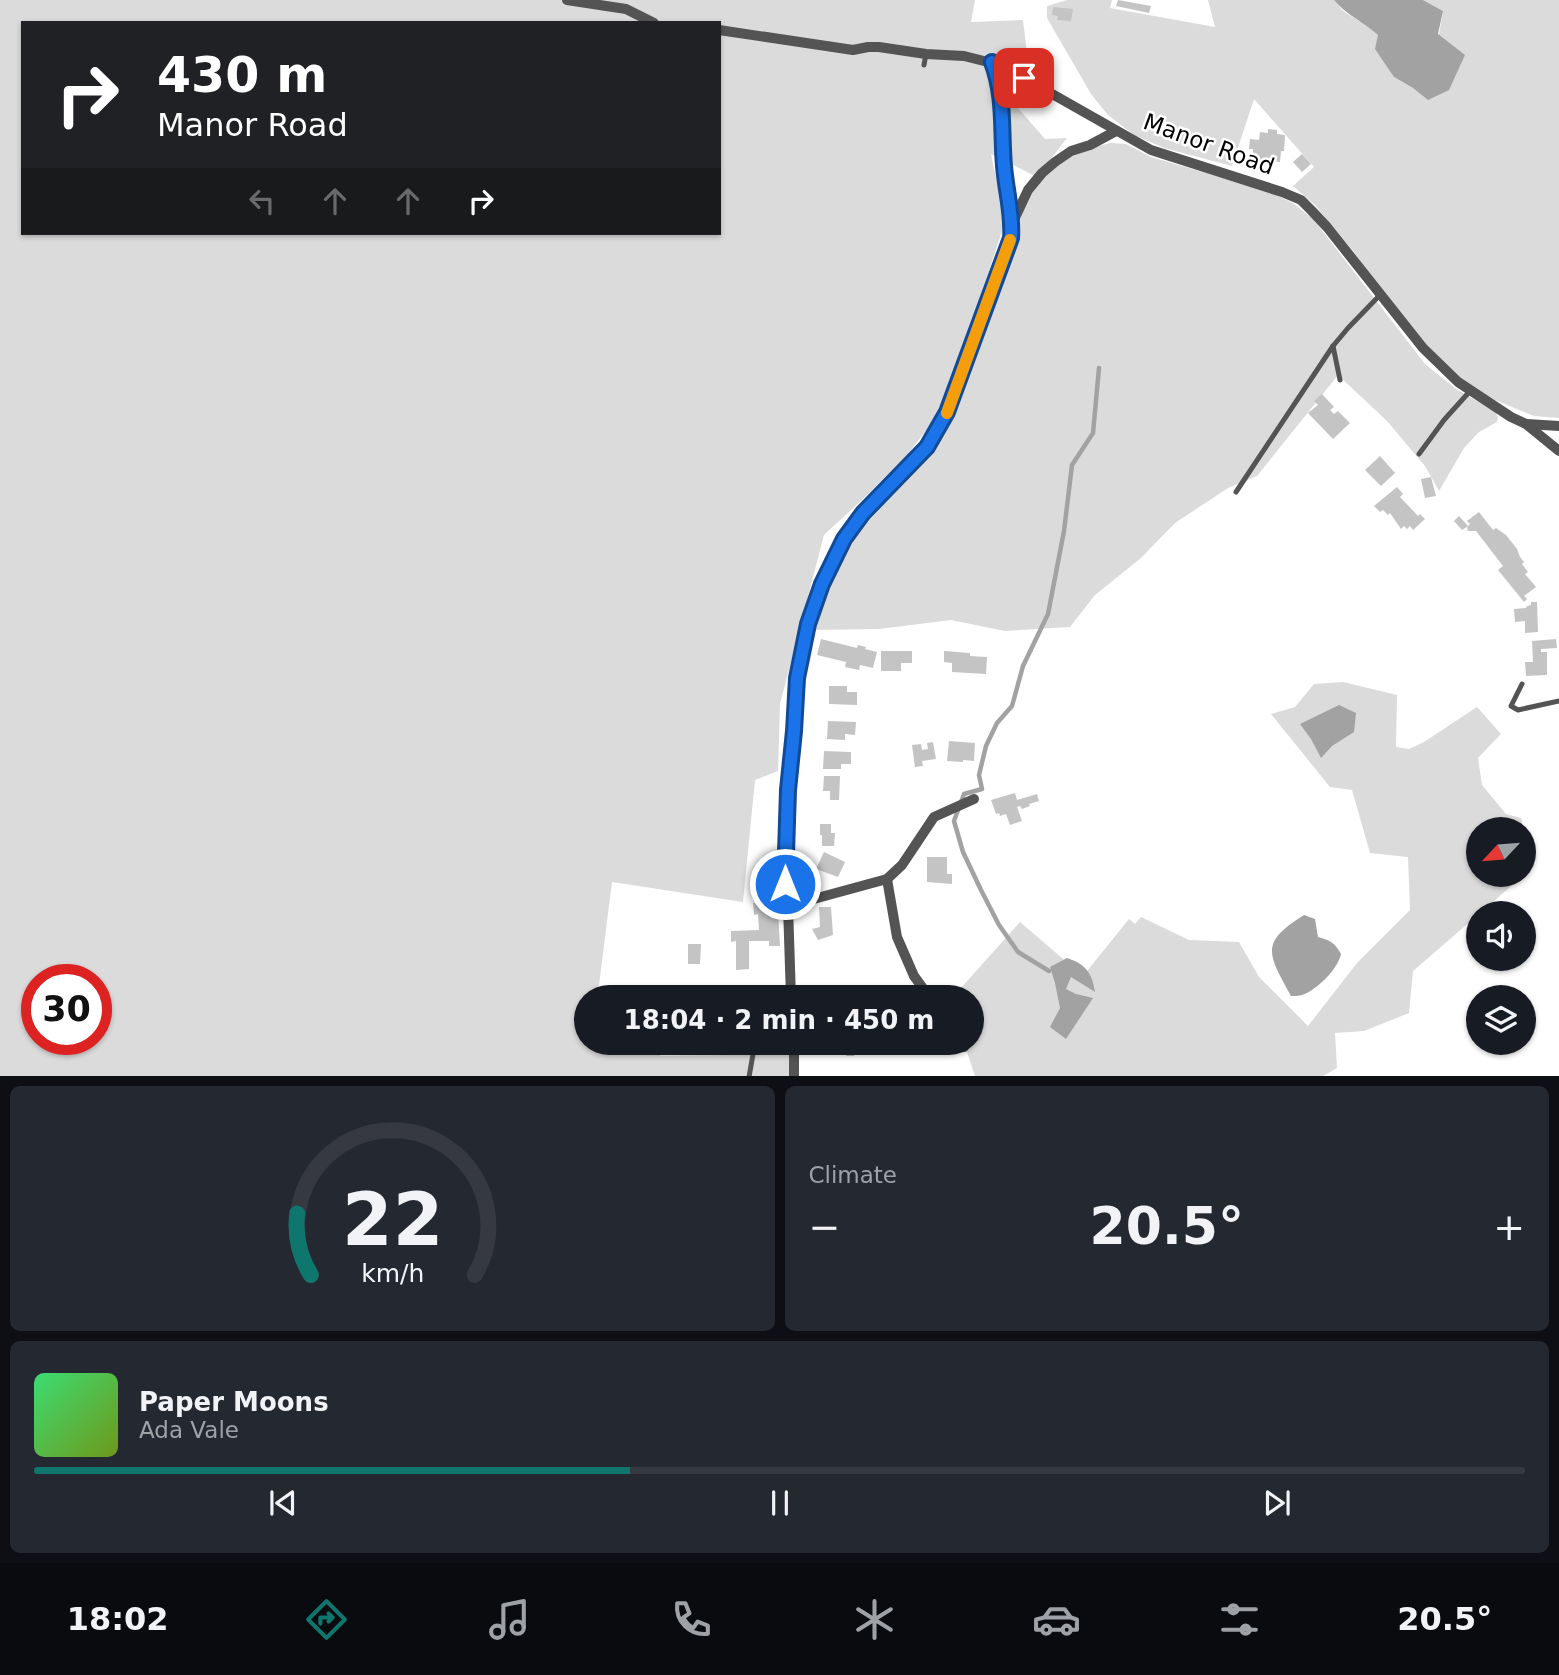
<!DOCTYPE html>
<html lang="en">
<head>
<meta charset="utf-8">
<style>
	:root { --surface:#171b24; --page:#242831; --text:#f1f3f6; --muted:#9ea1a6; --line:#363941; --accent:#0f766e }
	body { margin:0; font-family:"DejaVu Sans",sans-serif; background:var(--page); color:var(--text); height:100vh; display:flex; flex-direction:column; font-size:26px; white-space:nowrap }
	* { box-sizing:border-box; margin:0 }
	p { font-size:23px; color:var(--muted) }
	.icon { flex:none; width:38px; height:38px; fill:none; stroke:currentColor; stroke-width:2; stroke-linecap:round; stroke-linejoin:round }
	.map { position:relative; height:1076px; overflow:hidden }
	.details { display:flex; flex-direction:column; gap:10px; padding:10px; background:#0d0f14; flex:1 }
	.details>* { flex:none }
	.hud { position:absolute; left:21px; top:21px; width:700px; height:214px; border-radius:0px; box-shadow:0 2px 5px #0004; background:#202124; color:#fff; overflow:hidden }
	.needle { width:46px; rotate:244deg }
	.tools { position:absolute; left:1466px; top:817px; display:grid; gap:14px }
	.tools a { display:grid; place-items:center; width:70px; height:70px; border-radius:50%; background:var(--surface); box-shadow:0 2px 5px #0004; font-size:35px }
	.speed { position:absolute; left:21px; top:964px; display:flex; gap:14px; font-size:35px; font-weight:700; text-align:center }
	.speed>* { display:grid; place-content:center; width:91px; height:91px; border-radius:50%; background:var(--surface); box-shadow:0 2px 5px #0004; line-height:1 }
	.speed .limit { border:10px solid #d22; background:#fff; color:#111 }
	.pin { position:absolute; display:grid; place-items:center; width:60px; height:60px; color:#fff; margin:-30px; border-radius:14px; box-shadow:0 4px 10px #0006 }
	.me { position:absolute; width:77px; margin:-38px; rotate:0deg; stroke-linejoin:round; filter:drop-shadow(0 0 5px #0008) }
	.turn { display:flex; align-items:center; gap:24px; height:147px; padding:0 21px; font-size:32px }
	.turn .icon { width:91px; height:91px; stroke-width:2.5 }
	.turn b { display:block; font-size:49px; line-height:60px }
	.lanes { display:flex; align-items:center; height:66px; padding:0 21px; background:#0003; justify-content:center; gap:35px; direction:ltr }
	.lanes .off { opacity:.35 }
	.big { font-size:52px; font-weight:700; line-height:1.1 }
	.details .widget { flex:1; display:flex; flex-direction:column; justify-content:center; gap:10px; min-width:0; padding:0 24px; border-radius:10px; background:var(--page) }
	.details .dial { align-items:center; gap:0 }
	.dial svg { height:182px; overflow:visible; fill:none; stroke:var(--line); stroke-width:7; stroke-linecap:round; text-anchor:middle }
	.dial text { fill:var(--text); stroke:none }
	.song { display:flex; align-items:center; gap:21px }
	.cover { width:84px; height:84px; border-radius:10px; background:linear-gradient(135deg,hsl(140 70% 55%),hsl(80 70% 35%)) }
	.played { height:7px; border-radius:4px; background:linear-gradient(90deg,var(--accent) 40%,var(--line) 40%) }
	.keys { display:flex; justify-content:space-around; direction:ltr }
	.heat { display:flex; justify-content:space-between; align-items:center; font-size:38px; direction:ltr }
	.details .tiles { flex:1; display:grid; gap:10px; grid-template-columns:1fr 1fr }
	.widget:last-child { grid-column:span 2 }
	.trip { position:absolute; left:574px; top:985px; width:410px; height:70px; border-radius:35px; background:var(--surface); box-shadow:0 2px 5px #0004; font-weight:700; line-height:70px; text-align:center }
	.menu { display:flex; height:112px; justify-content:space-around; align-items:center; background:#090b0e; color:var(--muted) }
	.menu .icon { width:49px; height:49px }
	.menu .active { color:var(--accent) }
	.menu b { font-size:32px; color:var(--text) }
	.map>svg:first-child { display:block }
</style>
</head>
<body>
<div class="map">
<svg width="1559" height="1077" viewBox="0 0 1559 1077">
	<rect width="100%" height="100%" fill="#fff"/>
	<g fill="#dbdbdb" fill-rule="evenodd">
		<path d="M0,0H975L971,22L1023,20L1030,80L1005,93L1045,139L1067,138L1037,177L991,154L1002,207L1003,228L953,382L927,429L908,454L864,498L824,535L780,704L778,771L755,780L743,902L612,882L598,993L603,997L586,998V1043H648L661,1056L795,1054V1076L0,1077ZM23,23H719V233H23ZM37,980H96V1040H37Z"/>
		<polygon points="1067,0 1112,0 1110,8 1215,27 1208,0 1334,0 1343,11 1370,28 1378,35 1394,77 1413,88 1428,100 1443,11 1423,0 1559,0 1559,418 1534,416 1495,400 1446,371 1428,353 1353,251 1315,205 1293,186 1314,167 1254,99 1232,166 1164,148 1134,135 1108,115 1091,94 1047,18 1047,6"/>
		<path d="M1111,143L1126,144L1151,157L1268,191L1293,203L1314,220L1425,364L1456,389L1495,411L1498,417L1497,422L1479,432L1464,448L1439,491L1425,466L1387,421L1338,375L1257,476L1228,488L1175,523L1141,558L1095,595L1070,627L1005,631L951,620L879,629L812,630L831,575L848,539L867,515L939,436L960,395L1023,209C1028,199 1032,187 1039,180C1057,160 1085,148 1111,143Z"/>
		<polygon points="1343,682 1397,695 1396,747 1409,749 1424,742 1477,707 1501,734 1478,758 1482,785 1506,814 1521,818 1524,829 1479,830 1479,875 1524,875 1413,971 1409,1013 1364,1031 1335,1033 1337,1068 1323,1076 975,1076 964,1043 971,1043 971,998 952,998 1020,922 1083,976 1129,919 1135,924 1141,917 1189,940 1239,942 1259,977 1308,1026 1357,963 1410,910 1408,857 1370,853 1352,790 1330,787 1271,714 1295,707 1314,684"/>
		<polygon points="1524,831 1533,867 1524,875"/>
	</g>
	<g fill="#a2a2a2">
		<path d="M1334,0H1423L1443,11L1438,34L1465,55L1449,90L1428,100L1413,88L1394,77L1375,49L1378,35C1364,22 1346,15 1334,0Z"/>
		<polygon points="1339,705 1356,713 1354,732 1332,746 1321,758 1311,739 1300,724"/>
		<path d="M1304,915L1315,919L1318,937C1330,940 1335,943 1341,954C1338,969 1317,990 1302,995C1299,996 1294,996 1291,996C1268,954 1259,943 1304,915Z"/>
		<path d="M1067,958C1086,964 1092,973 1095,992L1071,977L1066,989L1076,994L1093,998L1066,1039L1050,1027L1060,1008L1055,983L1050,967Z"/>
	</g>
	<g fill="none" stroke-linecap="round" stroke-linejoin="round">
		<polyline stroke="#a2a2a2" stroke-width="4.5" points="1049,971 1018,952 999,925 981,890 963,852 954,821 964,794 982,789 979,775 986,746 997,723 1012,706 1023,666 1048,614 1064,531 1072,465 1093,433 1099,368"/>
	</g>
	<g fill="#c4c4c4">
		<polygon points="1118,0 1151,6 1149,13 1116,6"/>
		<polygon points="1053,7 1073,9 1071,21 1057,20 1058,16 1052,15"/>
		<polygon points="1268,129 1277,130 1277,134 1285,135 1284,151 1281,151 1280,162 1252,159 1253,149 1249,149 1250,139 1259,140 1260,132 1268,133"/>
		<polygon points="1302,154 1311,164 1302,172 1293,162"/>
		<polygon points="1322,394 1334,407 1330,410 1334,414 1338,411 1350,423 1333,439 1308,413 1318,405 1314,401"/>
		<polygon points="1380,456 1395,473 1381,486 1365,470"/>
		<polygon points="1431,477 1436,496 1425,498 1421,479"/>
		<polygon points="1397,487 1403,494 1400,497 1418,516 1420,514 1425,519 1413,530 1410,526 1407,529 1404,526 1401,529 1390,513 1388,515 1383,510 1380,512 1374,506"/>
		<polygon points="1479,512 1493,530 1496,528 1506,535 1517,549 1520,557 1524,562 1522,564 1528,572 1525,574 1536,587 1524,596 1527,599 1524,602 1498,570 1503,566 1476,531 1468,531 1467,527 1470,524 1467,521"/>
		<polygon points="1459,516 1468,526 1462,530 1454,521"/>
		<polygon points="1531,602 1537,602 1538,632 1525,633 1525,621 1515,622 1514,609 1526,608 1527,606 1531,605"/>
		<polygon points="821,639 857,648 858,645 866,647 865,649 877,652 873,668 860,665 859,670 845,667 846,662 817,655"/>
		<polygon points="1556,639 1557,648 1541,649 1541,652 1547,652 1547,675 1526,676 1525,662 1533,662 1532,641"/>
		<polygon points="881,651 912,651 912,663 901,663 901,671 881,671"/>
		<polygon points="944,651 970,653 970,656 987,657 986,674 952,672 952,663 944,662"/>
		<polygon points="829,686 847,686 847,692 857,692 857,705 829,704"/>
		<polygon points="828,721 856,722 855,735 845,734 845,740 827,739"/>
		<polygon points="949,741 975,743 974,761 963,760 963,762 947,761"/>
		<polygon points="933,742 936,759 922,761 923,766 915,767 912,745 921,744 922,750 928,749 927,743"/>
		<polygon points="824,751 851,752 851,764 841,764 841,769 823,769"/>
		<polygon points="824,776 840,776 839,800 830,800 830,791 823,791"/>
		<polygon points="1015,793 1017,800 1037,794 1039,801 1029,804 1030,806 1022,809 1020,806 1017,807 1022,821 1010,825 1006,814 1000,816 999,813 996,814 991,800"/>
		<polygon points="820,824 831,824 831,833 835,833 834,846 822,846 822,835 820,835"/>
		<polygon points="824,852 845,862 838,877 816,869"/>
		<polygon points="927,857 947,857 947,874 952,874 952,884 927,882"/>
		<polygon points="764,902 765,911 778,911 780,946 769,946 769,941 749,941 749,969 736,970 736,941 731,942 731,931 759,930 758,914 754,915 753,903"/>
		<polygon points="819,907 831,907 833,935 818,940 812,929 820,927"/>
		<polygon points="688,944 701,944 700,964 688,964"/>
		<rect x="846" y="1043" width="8" height="13"/>
	</g>
	<g fill="none" stroke-linecap="round" stroke-linejoin="round">
		<g stroke="#545454" stroke-width="5">
			<polyline points="924,65 926,54"/>
			<polyline points="1333,346 1340,380"/>
			<polyline points="1419,454 1444,420 1471,390"/>
			<polyline points="1236,492 1333,346 1348,328 1380,295"/>
			<polyline points="1522,684 1511,706 1518,710 1559,701"/>
			<polyline points="749,1077 755,1043"/>
		</g>
		<g stroke="#545454" stroke-width="10">
			<polyline points="567,0 626,9 654,23"/>
			<polyline points="719,30 853,50 868,47 879,47 926,54 964,56 992,63 1024,78 1151,150 1282,192 1301,200 1311,210 1327,227 1423,348 1458,382 1511,417 1526,424 1559,451"/>
			<path d="M992,63C1005,97 1001,131 1004,167C1005,185 1009,204 1013,222"/>
			<polyline points="1527,424 1559,426"/>
			<polyline points="887,879 897,937 914,976 930,998"/>
			<polyline points="788,906 887,879 902,865 934,817 974,799"/>
			<polyline points="791,998 788,906 785,884 786,838 798,678 808,624 822,584 844,539 863,513 898,476 927,447 947,412 1011,238 1013,222 1028,190 1042,173 1055,162 1071,151 1090,145 1116,131"/>
			<polyline points="962,1043 964,1047"/>
			<polyline points="794,1077 794,1043"/>
		</g>
	</g>
	<g fill="none" stroke-linecap="round" stroke-linejoin="round">
		<g stroke="#114b97" stroke-width="18">
			<path id="route" d="M785,884L788,790L794,731L797,678L808,624L822,584L844,539L863,513L927,447L947,412L1011,238C1013,214 1006,191 1004,166C1001,131 1005,96 992,62L1024,78"/>
		</g>
		<use href="#route" stroke="#1a73e8" stroke-width="12"/>
		<polyline stroke="#f59e0b" stroke-width="12" points="947,413 1010,240"/>
	</g>
	<g text-anchor="middle" dominant-baseline="central" stroke-width="5" stroke-linejoin="round" paint-order="stroke">
		<g font-size="23" fill="#000" stroke="#fff">
			<text transform="translate(1209 144) rotate(20)">Manor Road</text>
		</g>
	</g>
</svg>
<div class="tools">
<a><svg class="needle" viewBox="-14 -14 28 28"><path d="M0-13l5 13h-10z" fill="#e53935"/><path d="M0 13l5-13h-10z" fill="#9ea1a6"/></svg></a>
<a><svg class="icon" aria-label="sound" viewBox="0 0 24 24"><path d="M4 9h4l5-4v14l-5-4H4zM17 9q2 3 0 6"/></svg></a>
<a><svg class="icon" aria-label="layers" viewBox="0 0 24 24"><path d="M12 4l9 5-9 5-9-5zM3 14l9 5 9-5"/></svg></a>
</div>
<div class="speed"><div class="limit">30</div></div>
<div class="pin" style="left:1024px;top:78px;background:#d93025"><svg class="icon" aria-label="arrive" viewBox="0 0 24 24"><path d="M6 21V4h12l-3 4 3 4H6"/></svg></div>
<svg class="me" style="left:785px;top:884px" viewBox="-20 -20 40 40"><circle r="17" fill="#1a73e8" stroke="#fff" stroke-width="3"/><path d="M0-11L8 9 0 5-8 9z" fill="#fff"/></svg>
<div class="trip">18:04 · 2 min · 450 m</div>
<div class="hud">
<div class="turn"><svg class="icon" aria-label="right" viewBox="0 0 24 24"><path d="M7 20v-9h11M14 6l5 5-5 5"/></svg><div><b>430 m</b>Manor Road</div></div>
<div class="lanes"><svg class="icon off" aria-label="left" viewBox="0 0 24 24"><path d="M17 20v-9H6M10 6l-5 5 5 5"/></svg><svg class="icon off" aria-label="ahead" viewBox="0 0 24 24"><path d="M12 20V5M6 11l6-6 6 6"/></svg><svg class="icon off" aria-label="ahead" viewBox="0 0 24 24"><path d="M12 20V5M6 11l6-6 6 6"/></svg><svg class="icon" aria-label="right" viewBox="0 0 24 24"><path d="M7 20v-9h11M14 6l5 5-5 5"/></svg></div>
</div>
</div>
<section class="details">
<div class="tiles">
<div class="widget dial"><svg viewBox="0 0 100 80">
<path d="M14 69A42 42 0 1 1 86 69"/>
<path d="M14 69A42 42 0 0 1 8 42" stroke="#0f766e"/>
<text x="50" y="56" font-size="32" font-weight="700">22</text>
<text x="50" y="72" font-size="11">km/h</text>
</svg></div>
<div class="widget"><p>Climate</p>
<div class="heat"><a>−</a><b class="big">20.5°</b><a>+</a></div>
</div>
<div class="widget">
<div class="song"><i class="cover"></i><div><b>Paper Moons</b><p>Ada Vale</p></div></div>
<div class="played"></div>
<div class="keys"><svg class="icon" aria-label="previous" viewBox="0 0 24 24"><path d="M18 5L8 12l10 7zM5 5v14"/></svg><svg class="icon" aria-label="pause" viewBox="0 0 24 24"><path d="M8 5v14M16 5v14"/></svg><svg class="icon" aria-label="next" viewBox="0 0 24 24"><path d="M6 5l10 7-10 7zM19 5v14"/></svg></div>
</div>
</div>
</section>
<nav class="menu">
<b>18:02</b>
<svg class="icon active" aria-label="directions" viewBox="0 0 24 24"><path d="M12 3l9 9-9 9-9-9zM9 14v-3h6M13 9l2 2-2 2"/></svg>
<svg class="icon" aria-label="music" viewBox="0 0 24 24"><path d="M9 18V5l10-2v13"/><circle cx="6" cy="18" r="3"/><circle cx="16" cy="16" r="3"/></svg>
<svg class="icon" aria-label="phone" viewBox="0 0 24 24"><path d="M5 4h4l2 5-3 2q2 4 5 5l2-3 5 2v4C11 20 4 13 5 4z"/></svg>
<svg class="icon" aria-label="climate" viewBox="0 0 24 24"><path d="M12 3v18M4 7l16 10M4 17L20 7"/></svg>
<svg class="icon" aria-label="car" viewBox="0 0 24 24"><path d="M5 17H2v-5l4-1 3-4h7l3 4 3 1v5h-3M9 17h6M6 11h13"/><circle cx="7" cy="17" r="2"/><circle cx="17" cy="17" r="2"/></svg>
<svg class="icon" aria-label="filters" viewBox="0 0 24 24"><path d="M4 7h16M4 17h16"/><circle cx="9" cy="7" r="2"/><circle cx="15" cy="17" r="2"/></svg>
<b>20.5°</b>
</nav>
</body>
</html>
